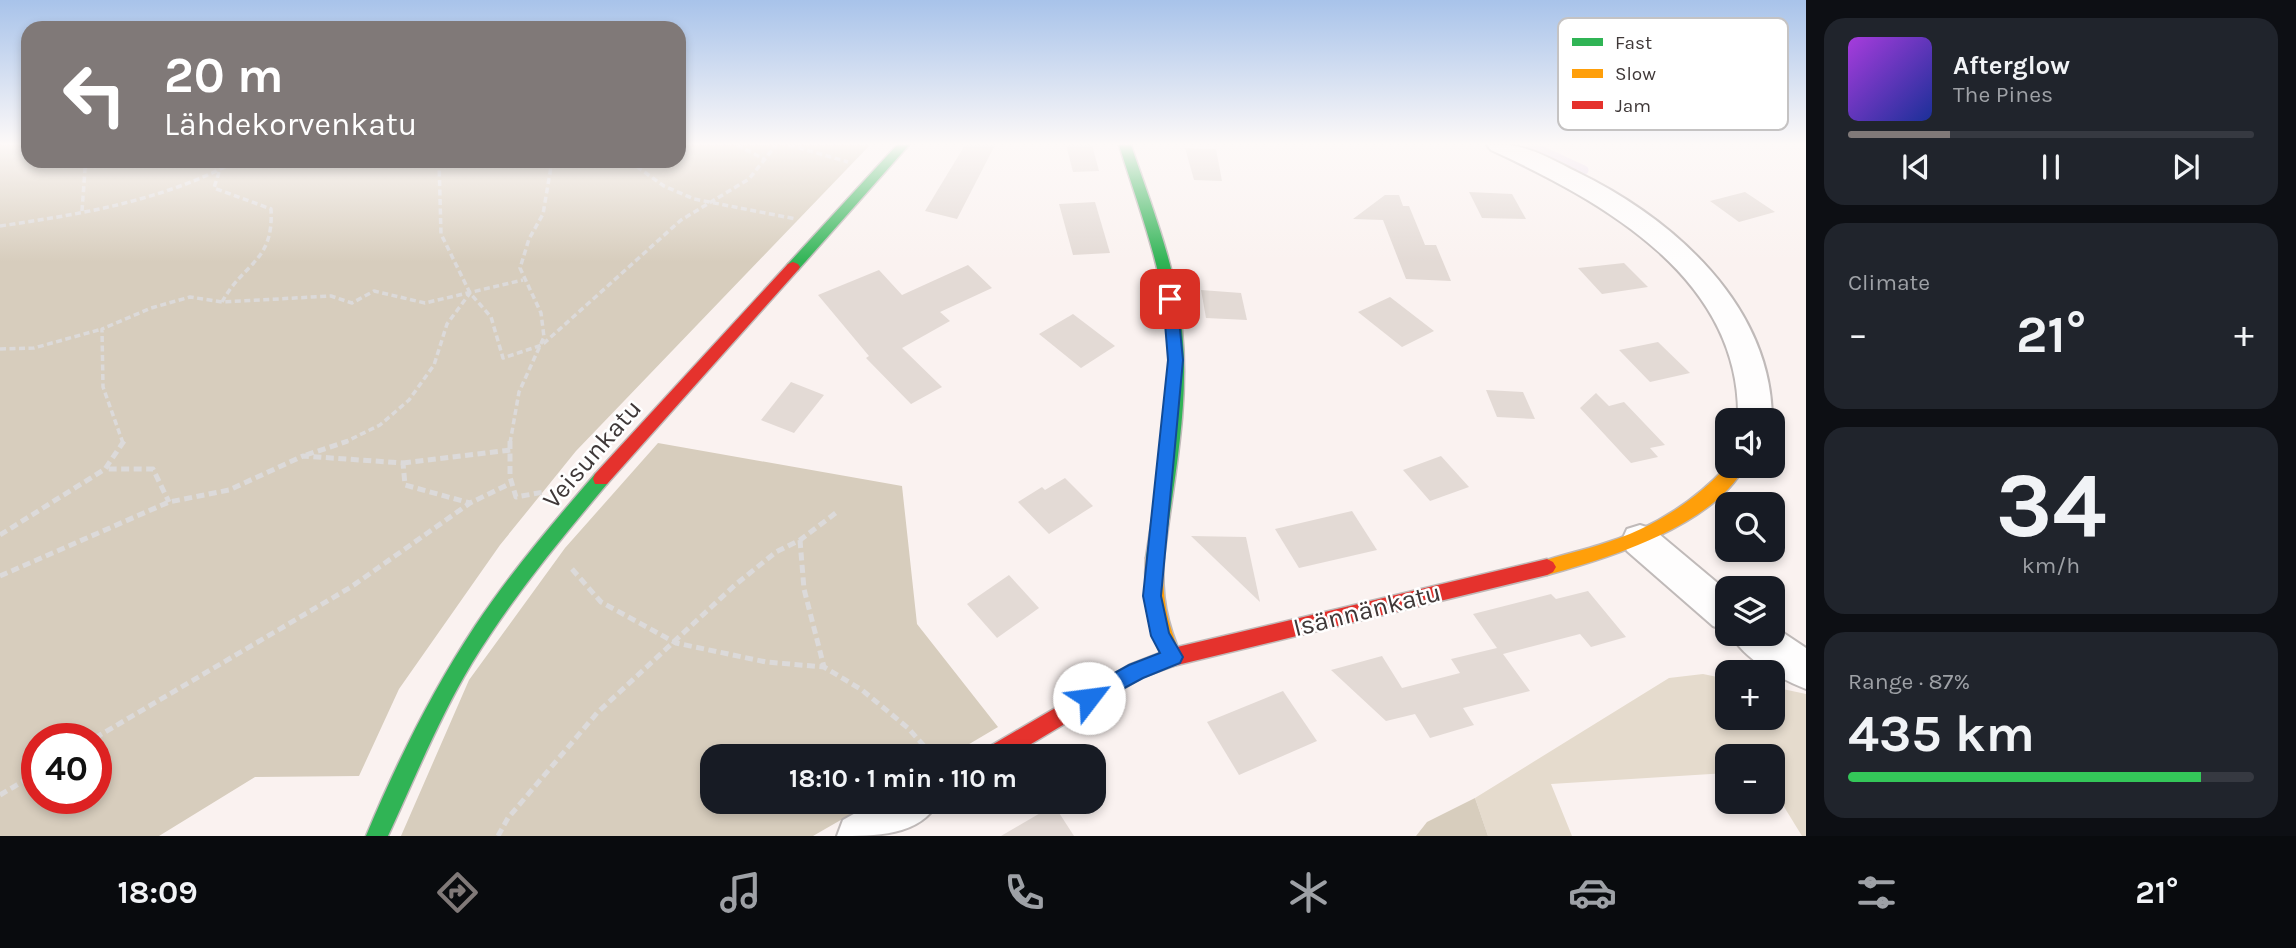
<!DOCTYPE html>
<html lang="en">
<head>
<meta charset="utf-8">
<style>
	:root { --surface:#171b24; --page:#20242c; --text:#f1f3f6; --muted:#9ea1a6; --line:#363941; --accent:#807978 }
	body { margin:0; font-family:Karla,sans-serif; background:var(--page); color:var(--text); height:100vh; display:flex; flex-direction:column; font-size:26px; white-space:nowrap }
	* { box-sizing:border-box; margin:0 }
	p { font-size:23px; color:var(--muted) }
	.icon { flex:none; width:38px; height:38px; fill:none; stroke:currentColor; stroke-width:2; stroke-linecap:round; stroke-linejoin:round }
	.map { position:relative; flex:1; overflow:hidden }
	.side { display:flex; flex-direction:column; gap:18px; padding:18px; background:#0d0f14; width:490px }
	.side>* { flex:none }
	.banner { position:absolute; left:21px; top:21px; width:665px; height:147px; border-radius:21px; box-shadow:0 4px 10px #0003; background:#807978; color:#fff; overflow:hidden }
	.tools { position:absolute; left:1715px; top:408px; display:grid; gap:14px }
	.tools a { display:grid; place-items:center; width:70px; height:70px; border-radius:14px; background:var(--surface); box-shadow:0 4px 10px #0003; font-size:35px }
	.speed { position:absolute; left:21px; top:723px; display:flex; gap:14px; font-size:35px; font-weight:700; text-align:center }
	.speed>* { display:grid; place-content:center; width:91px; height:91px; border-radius:50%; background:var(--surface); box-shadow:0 4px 10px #0003; line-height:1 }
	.speed .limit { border:10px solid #d22; background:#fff; color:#111 }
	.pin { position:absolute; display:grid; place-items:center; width:60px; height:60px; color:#fff; margin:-30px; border-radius:14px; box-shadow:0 4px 10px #0006 }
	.me { position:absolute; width:77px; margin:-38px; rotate:60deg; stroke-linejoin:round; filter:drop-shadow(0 0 5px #0008) }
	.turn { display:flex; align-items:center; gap:24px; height:147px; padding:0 28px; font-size:32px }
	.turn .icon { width:91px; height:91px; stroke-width:2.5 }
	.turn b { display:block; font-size:49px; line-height:60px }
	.big { font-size:52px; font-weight:700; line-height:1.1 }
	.side .card { flex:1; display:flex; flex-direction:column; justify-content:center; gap:10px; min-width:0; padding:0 24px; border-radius:21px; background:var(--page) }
	.side .dial { align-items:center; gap:0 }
	.dial b { font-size:91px; line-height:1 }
	.song { display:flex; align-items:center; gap:21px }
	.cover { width:84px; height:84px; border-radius:10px; background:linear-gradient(135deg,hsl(280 70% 55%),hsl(230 70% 35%)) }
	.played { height:7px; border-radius:4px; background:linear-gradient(90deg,var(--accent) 25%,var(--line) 25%) }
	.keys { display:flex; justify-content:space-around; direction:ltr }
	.heat { display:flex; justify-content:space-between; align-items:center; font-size:38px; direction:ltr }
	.charge { height:10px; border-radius:5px; background:linear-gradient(90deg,#34c759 87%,var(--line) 0) }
	.trip { position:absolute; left:700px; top:744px; width:406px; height:70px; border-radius:21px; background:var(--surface); box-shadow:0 4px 10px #0003; font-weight:700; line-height:70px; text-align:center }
	.tabs { display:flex; height:112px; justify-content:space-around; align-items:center; background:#090b0e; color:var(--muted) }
	.tabs .icon { width:49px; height:49px }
	.tabs .selected { color:var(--accent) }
	.tabs b { font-size:32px; color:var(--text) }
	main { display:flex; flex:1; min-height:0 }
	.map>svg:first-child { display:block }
</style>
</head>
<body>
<main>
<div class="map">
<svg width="1806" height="836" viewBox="0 0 1806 836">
	<rect width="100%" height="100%" fill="#faf2f0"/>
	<polygon fill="#e5dbcd" points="1703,674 1727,679 1727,718 1773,718 1773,687 1806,694 1806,836 1802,836 1773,789 1773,756 1727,756 1727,773 1551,784 1572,836 1488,836 1475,798 1669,678"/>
	<g fill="#d7cdbd" fill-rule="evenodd">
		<path d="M0,145H28V161H679V145H870L576,451L500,545L399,689L359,776L255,777L159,836H0ZM37,738H96V798H37Z"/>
		<polygon points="658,443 902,486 917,624 998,727 949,756 712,756 712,802 872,802 813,836 401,836 469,680 565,548"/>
		<polygon points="1475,798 1488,836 1416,836 1427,822"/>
	</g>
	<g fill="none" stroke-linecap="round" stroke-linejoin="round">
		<polyline stroke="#e8daec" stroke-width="9" points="1530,145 1584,170"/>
	</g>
	<g fill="#e3dad5">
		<polygon points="965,145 995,145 957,219 925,211"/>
		<polygon points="1066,145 1092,145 1099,171 1073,172"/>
		<polygon points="1185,148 1216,149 1222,181 1194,180"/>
		<polygon points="1469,192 1512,194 1526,219 1482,218"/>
		<polygon points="1745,192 1775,212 1739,222 1710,201"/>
		<polygon points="1385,195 1399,195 1403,206 1409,206 1425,245 1436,245 1451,281 1406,279 1383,220 1353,219"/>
		<polygon points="1095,202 1110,253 1073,255 1059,204"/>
		<polygon points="1624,263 1648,287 1602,294 1578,268"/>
		<polygon points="968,265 992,288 940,312 950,321 902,348 942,387 911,404 866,358 869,356 818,295 879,270 902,295"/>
		<polygon points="1201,290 1241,293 1247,320 1206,318"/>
		<polygon points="1390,297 1434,331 1402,347 1358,312"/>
		<polygon points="1073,314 1115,346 1081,368 1039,334"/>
		<polygon points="1658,342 1690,373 1650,382 1619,350"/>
		<polygon points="791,382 824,395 794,433 761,420"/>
		<polygon points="1486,390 1523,392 1535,419 1497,417"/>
		<polygon points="1596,393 1609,406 1624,402 1665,445 1650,448 1658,457 1631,463 1580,408"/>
		<polygon points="1441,456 1469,487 1430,501 1403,470"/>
		<polygon points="1065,478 1093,506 1049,534 1018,502 1042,487 1045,490"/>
		<polygon points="1352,511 1377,550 1299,568 1275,529"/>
		<polygon points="1191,536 1246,537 1260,602"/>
		<polygon points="1009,575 1039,608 997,638 967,604"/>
		<polygon points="1588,591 1626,637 1591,647 1580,634 1503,654 1530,691 1463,708 1474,725 1430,738 1415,714 1386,721 1331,670 1382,656 1402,688 1460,673 1451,659 1497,648 1473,614 1551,594 1556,599"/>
		<polygon points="1283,691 1317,741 1239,775 1207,722"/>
		<polygon points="1054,805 1074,836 1001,836"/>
	</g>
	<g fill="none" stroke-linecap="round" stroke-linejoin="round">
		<g stroke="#c0bab9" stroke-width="4">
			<g id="street">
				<path d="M1487,145C1524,142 1545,156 1577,172C1672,218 1772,305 1772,420H1738C1742,278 1602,201 1491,150Z"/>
				<polygon points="1640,525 1653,529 1727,591 1727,631 1713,626 1627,551 1622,540 1627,529"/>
				<path d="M1773,626L1806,648V689C1781,679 1742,658 1731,634H1773Z"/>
				<path d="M875,802H938C920,836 875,836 837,836L843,820Z"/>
			</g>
		</g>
		<g stroke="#c0bab9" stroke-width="3">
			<g id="fast">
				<polygon points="897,145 909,145 798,270 788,270 786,267 788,264"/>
				<path d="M1119,145H1131C1151,205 1176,266 1182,330C1190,406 1173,483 1164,558L1161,563L1155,566L1149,563L1146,558C1157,483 1174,406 1168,330C1162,267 1138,205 1119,145Z"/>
				<path d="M601,472L607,474L609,479L607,484C559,541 511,599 472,663C439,718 415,778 388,836H366C396,764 432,691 475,626C511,572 553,523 595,474Z"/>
			</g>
		</g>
		<g stroke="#c0bab9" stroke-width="3">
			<g id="slow">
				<path d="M1727,466H1745C1713,526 1609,558 1547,575L1541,572L1538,567L1541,562C1560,555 1580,551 1599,545C1649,530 1692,504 1727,466Z"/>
				<path d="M1155,550L1161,553L1164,558C1161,595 1167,624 1182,657L1180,663L1173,666L1166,663C1149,628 1143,597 1146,558L1149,553Z"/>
			</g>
		</g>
		<g stroke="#c0bab9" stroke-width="3">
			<g id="jam">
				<polygon points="793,262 798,264 800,267 798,270 607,484 595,484 593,479 595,474 788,264"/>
				<polygon points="1547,559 1553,562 1556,567 1553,572 1547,575 1173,666 1143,677 1011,756 982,756 985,749 1129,665 1173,648"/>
			</g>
		</g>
		<g stroke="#dcdada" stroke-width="3.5" stroke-dasharray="6 3.5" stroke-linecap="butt">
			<polyline points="737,145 764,159"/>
			<polyline points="789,145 848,162"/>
			<polyline points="439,161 441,234 470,293 491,317 503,358 542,345 681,220 749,179 776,145"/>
			<polyline points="629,161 664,186 694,199 796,219"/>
			<path d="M219,172L214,188L271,209C274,262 244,262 222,302"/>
			<polyline points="82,211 85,169 89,161"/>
			<path d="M0,226C82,214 162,201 236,161"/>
			<polyline points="0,349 34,348 102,329"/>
			<polyline points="123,443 103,387 102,329 151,308 190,297 222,302 331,296 352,303 374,291 425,303 523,280"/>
			<polyline points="343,443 380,425 409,400 434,365 447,324 470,293"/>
			<polyline points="510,443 519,392 544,337 541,313 520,268 529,239 543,214 552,161"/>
		</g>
		<g stroke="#dcdada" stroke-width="5" stroke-dasharray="8 4.5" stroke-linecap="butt">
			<polyline points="124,441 105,469 153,469 169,502"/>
			<polyline points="510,441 510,477 516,497 544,492"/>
			<polyline points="306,455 348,441"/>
			<polyline points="403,463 511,450"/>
			<polyline points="0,535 105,469"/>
			<polyline points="800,540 804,589 824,667"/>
			<polyline points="572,569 601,602 676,643 766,662 824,667 862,690 908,728 933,756"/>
			<polyline points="0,576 169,502 229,490 303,456 403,463 405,485 470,503"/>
			<polyline points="95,738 351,587 470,503 509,484"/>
			<polyline points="0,795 37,773"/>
			<polyline points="498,836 508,818 597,713 735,585 776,552 800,540 837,512"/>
		</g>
		<use href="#street" fill="#fefdfd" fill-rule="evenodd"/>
		<use href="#fast" fill="#30b455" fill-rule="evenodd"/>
		<use href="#slow" fill="#ff9f0a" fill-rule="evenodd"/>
		<use href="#jam" fill="#e5322d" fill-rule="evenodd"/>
	</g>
	<linearGradient id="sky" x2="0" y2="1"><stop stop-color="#a8c3ea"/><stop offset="0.55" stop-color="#fdf9f8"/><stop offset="1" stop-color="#fdf9f8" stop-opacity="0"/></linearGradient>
	<rect width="1806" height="262" fill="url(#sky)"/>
	<polygon fill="#1a73e8" stroke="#114b97" stroke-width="2" points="1170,294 1177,299 1183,360 1161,596 1169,633 1183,657 1180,663 1143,678 1089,707 1082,705 1079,698 1082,691 1129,665 1160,653 1151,636 1143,596 1168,360 1163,299"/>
	<g text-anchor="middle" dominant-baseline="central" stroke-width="5" stroke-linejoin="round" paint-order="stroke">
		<g font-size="26" fill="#3f3838" stroke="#fff">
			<text transform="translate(592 454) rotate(-49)">Veisunkatu</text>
			<text transform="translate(1367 610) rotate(-14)">Isännänkatu</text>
		</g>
	</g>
	<rect x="1558" y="18" width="230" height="112" rx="10" fill="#fff" stroke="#c5c3c3" stroke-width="2"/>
	<rect x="1572" y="38" width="31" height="8" fill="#30b455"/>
	<rect x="1572" y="69" width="31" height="9" fill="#ff9f0a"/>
	<rect x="1572" y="101" width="31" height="8" fill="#e5322d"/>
	<g font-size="19" fill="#3f3838">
		<text x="1615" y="49">Fast</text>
		<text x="1615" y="80">Slow</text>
		<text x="1615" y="112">Jam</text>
	</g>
</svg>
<div class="tools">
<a><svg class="icon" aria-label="sound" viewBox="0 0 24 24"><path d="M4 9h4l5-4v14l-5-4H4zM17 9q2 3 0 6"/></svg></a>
<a><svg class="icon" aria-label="search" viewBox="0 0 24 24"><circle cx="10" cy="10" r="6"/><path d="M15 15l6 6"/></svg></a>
<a><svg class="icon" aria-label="layers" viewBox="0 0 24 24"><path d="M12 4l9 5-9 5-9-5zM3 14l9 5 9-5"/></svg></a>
<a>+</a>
<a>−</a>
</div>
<div class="speed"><div class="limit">40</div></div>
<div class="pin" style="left:1170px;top:299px;background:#d93025"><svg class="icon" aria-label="arrive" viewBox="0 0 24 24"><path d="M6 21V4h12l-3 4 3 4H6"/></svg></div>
<svg class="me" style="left:1089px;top:698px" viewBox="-20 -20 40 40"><circle r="19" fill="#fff"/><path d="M0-13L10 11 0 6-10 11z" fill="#1a73e8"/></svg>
<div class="trip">18:10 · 1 min · 110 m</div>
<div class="banner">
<div class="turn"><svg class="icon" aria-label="left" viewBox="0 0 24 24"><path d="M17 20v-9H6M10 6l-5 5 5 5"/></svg><div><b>20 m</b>Lähdekorvenkatu</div></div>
</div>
</div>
<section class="side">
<div class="card">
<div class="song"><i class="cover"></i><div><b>Afterglow</b><p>The Pines</p></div></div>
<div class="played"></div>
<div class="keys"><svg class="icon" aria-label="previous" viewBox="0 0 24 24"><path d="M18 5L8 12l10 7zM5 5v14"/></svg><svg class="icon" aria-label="pause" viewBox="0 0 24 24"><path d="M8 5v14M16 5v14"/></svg><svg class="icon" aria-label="next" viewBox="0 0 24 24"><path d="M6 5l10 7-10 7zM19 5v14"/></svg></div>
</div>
<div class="card"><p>Climate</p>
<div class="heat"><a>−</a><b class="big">21°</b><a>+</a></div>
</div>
<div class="card dial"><b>34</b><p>km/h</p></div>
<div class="card"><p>Range · 87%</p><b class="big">435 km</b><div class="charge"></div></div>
</section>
</main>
<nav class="tabs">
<b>18:09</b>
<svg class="icon selected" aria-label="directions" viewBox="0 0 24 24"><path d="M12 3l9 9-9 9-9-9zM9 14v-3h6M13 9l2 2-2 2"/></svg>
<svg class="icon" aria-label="music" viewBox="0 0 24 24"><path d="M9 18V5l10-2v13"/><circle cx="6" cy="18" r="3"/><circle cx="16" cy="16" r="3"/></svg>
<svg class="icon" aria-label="phone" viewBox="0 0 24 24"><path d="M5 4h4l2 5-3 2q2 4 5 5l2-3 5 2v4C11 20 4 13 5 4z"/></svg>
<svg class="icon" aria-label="climate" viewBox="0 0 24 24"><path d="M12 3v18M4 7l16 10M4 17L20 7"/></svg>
<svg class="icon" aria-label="car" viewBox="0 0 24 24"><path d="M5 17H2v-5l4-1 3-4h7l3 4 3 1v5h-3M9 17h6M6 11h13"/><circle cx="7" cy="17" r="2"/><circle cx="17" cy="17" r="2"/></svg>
<svg class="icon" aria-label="filters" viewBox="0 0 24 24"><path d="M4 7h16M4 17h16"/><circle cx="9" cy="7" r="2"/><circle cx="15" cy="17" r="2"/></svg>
<b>21°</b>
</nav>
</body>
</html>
